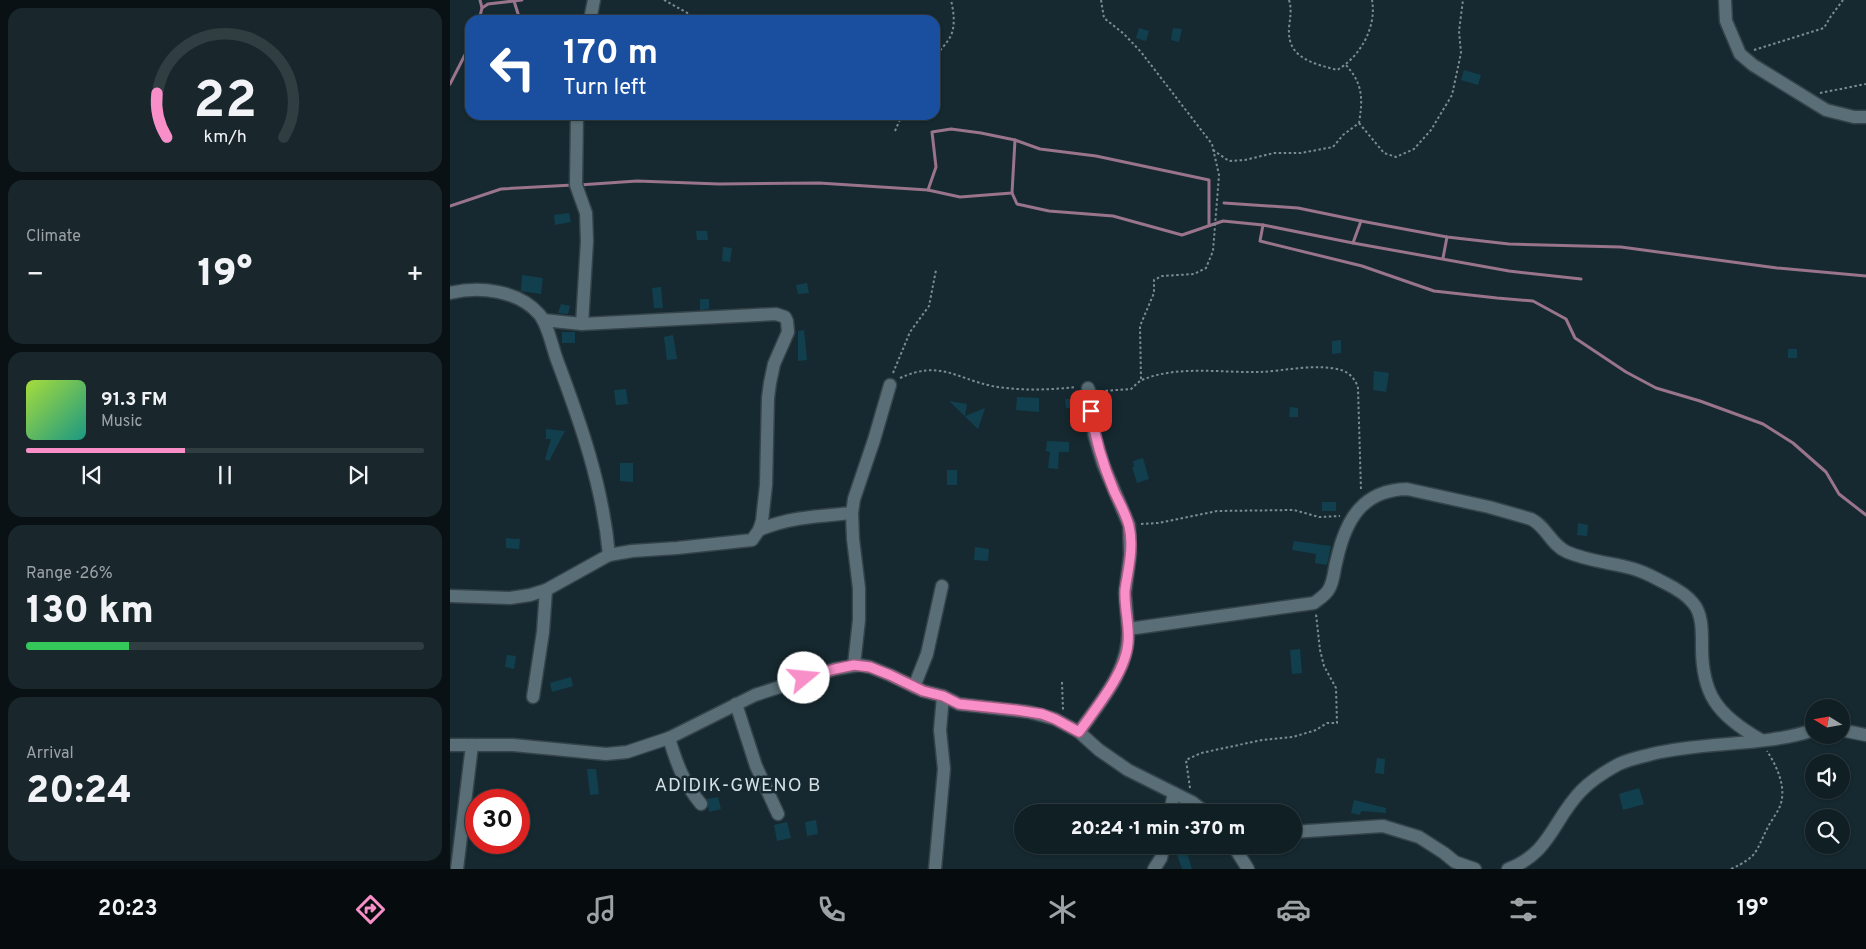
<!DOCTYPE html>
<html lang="en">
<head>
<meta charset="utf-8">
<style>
	:root { --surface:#101f24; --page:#19272c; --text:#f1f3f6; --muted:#9ca2a6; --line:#303d41; --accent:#f98fc9 }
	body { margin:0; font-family:Overpass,sans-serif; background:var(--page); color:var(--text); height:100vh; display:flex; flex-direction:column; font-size:19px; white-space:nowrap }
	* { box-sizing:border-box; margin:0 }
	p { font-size:16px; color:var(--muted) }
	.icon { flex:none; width:28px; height:28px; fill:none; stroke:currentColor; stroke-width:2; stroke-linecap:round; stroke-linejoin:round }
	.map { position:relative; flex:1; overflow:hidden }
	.details { display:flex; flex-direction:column; gap:8px; padding:8px; background:#091114; width:450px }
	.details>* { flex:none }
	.hud { position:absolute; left:15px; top:15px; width:475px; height:105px; border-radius:15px; box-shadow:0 1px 4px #0004,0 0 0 1px var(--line); background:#1a4fa0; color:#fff; overflow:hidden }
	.needle { width:32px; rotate:281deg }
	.buttons { position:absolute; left:1355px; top:699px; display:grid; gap:10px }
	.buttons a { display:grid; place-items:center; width:45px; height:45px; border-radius:50%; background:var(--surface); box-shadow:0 1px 4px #0004,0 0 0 1px var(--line); font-size:25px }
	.speed { position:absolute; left:15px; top:789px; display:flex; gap:10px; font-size:25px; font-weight:700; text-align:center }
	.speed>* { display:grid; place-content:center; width:65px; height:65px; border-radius:50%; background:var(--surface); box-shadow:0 1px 4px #0004,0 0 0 1px var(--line); line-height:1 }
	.speed .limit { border:8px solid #d22; background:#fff; color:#111 }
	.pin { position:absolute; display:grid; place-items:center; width:42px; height:42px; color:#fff; margin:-21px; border-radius:10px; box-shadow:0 2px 8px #0006 }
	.me { position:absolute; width:55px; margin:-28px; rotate:73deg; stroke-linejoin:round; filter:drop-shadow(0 0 4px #0008) }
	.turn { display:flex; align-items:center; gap:18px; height:105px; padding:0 15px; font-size:22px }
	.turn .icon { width:65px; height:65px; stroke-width:2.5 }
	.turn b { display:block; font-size:35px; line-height:42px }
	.big { font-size:38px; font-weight:800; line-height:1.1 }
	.details .widget { flex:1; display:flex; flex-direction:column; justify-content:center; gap:8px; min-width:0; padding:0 18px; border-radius:15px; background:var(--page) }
	.details .dial { align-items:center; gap:0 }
	.dial svg { height:130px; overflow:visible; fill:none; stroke:var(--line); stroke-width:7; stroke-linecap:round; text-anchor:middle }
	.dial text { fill:var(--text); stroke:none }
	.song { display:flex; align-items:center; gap:15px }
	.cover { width:60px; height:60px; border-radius:8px; background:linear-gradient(135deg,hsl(80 70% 55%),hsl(170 70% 35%)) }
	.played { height:5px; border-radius:2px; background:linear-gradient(90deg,var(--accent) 40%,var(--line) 40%) }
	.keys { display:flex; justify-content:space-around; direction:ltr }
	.heat { display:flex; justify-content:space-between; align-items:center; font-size:28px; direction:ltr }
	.charge { height:8px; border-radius:4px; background:linear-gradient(90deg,#34c759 26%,var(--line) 0) }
	.trip { position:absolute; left:564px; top:804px; width:288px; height:50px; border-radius:25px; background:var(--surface); box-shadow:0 1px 4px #0004,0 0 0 1px var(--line); font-weight:800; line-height:50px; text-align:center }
	.dock { display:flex; height:80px; justify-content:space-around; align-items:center; background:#060c0e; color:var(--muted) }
	.dock .icon { width:35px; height:35px }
	.dock .current { color:var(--accent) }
	.dock b { font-size:22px; color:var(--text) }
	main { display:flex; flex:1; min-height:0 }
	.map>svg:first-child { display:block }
</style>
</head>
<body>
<main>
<section class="details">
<div class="widget dial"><svg viewBox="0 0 100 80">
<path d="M14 69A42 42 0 1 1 86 69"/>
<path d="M14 69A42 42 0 0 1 8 42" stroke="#f98fc9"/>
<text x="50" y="56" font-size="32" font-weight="700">22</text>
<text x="50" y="72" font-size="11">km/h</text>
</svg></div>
<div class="widget"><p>Climate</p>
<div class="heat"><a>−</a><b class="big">19°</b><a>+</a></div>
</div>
<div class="widget">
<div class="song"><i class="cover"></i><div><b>91.3 FM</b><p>Music</p></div></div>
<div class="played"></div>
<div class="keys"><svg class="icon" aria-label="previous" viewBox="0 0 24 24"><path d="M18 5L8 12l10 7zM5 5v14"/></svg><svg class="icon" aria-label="pause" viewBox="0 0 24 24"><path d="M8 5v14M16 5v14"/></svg><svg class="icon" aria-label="next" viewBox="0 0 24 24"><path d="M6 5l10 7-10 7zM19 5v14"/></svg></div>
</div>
<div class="widget"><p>Range · 26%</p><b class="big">130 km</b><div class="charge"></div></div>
<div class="widget"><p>Arrival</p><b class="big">20:24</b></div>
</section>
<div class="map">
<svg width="1416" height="869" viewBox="0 0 1416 869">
	<rect width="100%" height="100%" fill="#162930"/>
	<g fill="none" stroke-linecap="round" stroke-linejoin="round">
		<g stroke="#99748b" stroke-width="3">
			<polyline points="64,1 70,20"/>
			<polyline points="32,8 38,4 72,0"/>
			<polyline points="29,20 32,8 30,0"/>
			<polyline points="0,84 20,45"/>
			<polyline points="129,185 187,181 269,184 369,183 478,190 486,167 482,132 501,129 531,133 565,140 590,149 646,156 759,180 759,225"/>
			<polyline points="478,190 510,197 562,193 565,140"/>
			<polyline points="562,193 567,204 599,211 663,216 732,235 773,221 813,225 903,243 1059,271 1131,279"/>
			<polyline points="774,203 848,208 911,221 997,237 1059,244 1171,247 1327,268 1416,276"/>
			<polyline points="0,206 51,189 123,185"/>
			<polyline points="813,225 810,241 912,266 984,291 1047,298 1083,301 1116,319 1125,338 1176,372 1206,388 1250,401 1313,424 1343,443 1376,472 1389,494 1416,515"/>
			<polyline points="903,243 911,221"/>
			<polyline points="993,258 997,237"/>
		</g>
	</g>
	<g fill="#123f4e">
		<polygon points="689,28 699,31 696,41 686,38"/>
		<polygon points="723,28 732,29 729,42 721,40"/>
		<polygon points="1014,70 1031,75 1028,85 1011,80"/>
		<polygon points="119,213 121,222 105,225 104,215"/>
		<polygon points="246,231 257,231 258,240 247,240"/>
		<polygon points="273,247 282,248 280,262 272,261"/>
		<polygon points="72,275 93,278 91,294 71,291"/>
		<polygon points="357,283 359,293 348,294 346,285"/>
		<polygon points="211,287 213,308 204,308 202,288"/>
		<polygon points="250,299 259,299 259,309 250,310"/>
		<polygon points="111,304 120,306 118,314 108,313"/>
		<polygon points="354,330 357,360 348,361 348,331"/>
		<rect x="112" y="332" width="13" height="11"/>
		<polygon points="223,335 227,359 217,360 214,337"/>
		<polygon points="891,340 891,353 882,354 882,341"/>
		<rect x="1338" y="349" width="9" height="9"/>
		<polygon points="924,371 939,373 936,392 923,390"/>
		<polygon points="176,389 178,404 166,405 164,390"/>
		<polygon points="567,397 589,398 589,412 566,410"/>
		<polygon points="633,398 634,417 626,417 626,408 616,408 615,399"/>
		<polygon points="499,401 517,404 515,416 535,408 528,429"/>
		<polygon points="840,407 848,408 848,417 839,417"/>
		<polygon points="96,429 115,431 99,461 95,459 101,439 96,439"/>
		<polygon points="597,441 619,442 619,452 609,452 608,469 598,468 600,452 596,451"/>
		<polygon points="693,458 699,479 687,483 682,467 684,467 683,461"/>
		<polygon points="170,463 183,463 183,482 170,481"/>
		<rect x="497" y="470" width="10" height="15"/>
		<rect x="872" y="502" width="14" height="9"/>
		<polygon points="1128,523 1138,525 1137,536 1127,535"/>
		<polygon points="56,538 70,539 69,549 56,548"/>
		<polygon points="844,541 881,546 877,565 865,563 866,554 842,550"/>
		<polygon points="525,547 539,549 538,561 524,560"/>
		<polygon points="850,649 852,673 842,674 840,650"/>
		<polygon points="57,655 66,656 64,669 55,667"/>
		<polygon points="121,677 123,686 102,692 100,683"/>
		<polygon points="927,758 935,759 934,774 925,773"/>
		<polygon points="137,769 146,769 149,794 140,795"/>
		<polygon points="1189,788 1194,804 1173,810 1169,794"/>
		<polygon points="268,797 271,809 259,812 257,799"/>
		<polygon points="904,800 936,808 936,813 911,811 910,815 901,813"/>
		<polygon points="366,820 368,834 357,836 355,822"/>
		<polygon points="337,822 341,838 327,841 324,825"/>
		<polygon points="735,846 742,869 732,869 725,849"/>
	</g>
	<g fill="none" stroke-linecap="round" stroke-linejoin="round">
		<g stroke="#344349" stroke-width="15">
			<g id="minor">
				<polyline points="1275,0 1276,21 1290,54 1303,65 1376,110 1404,117 1416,117"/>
				<polyline points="140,20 144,0"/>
				<polyline points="127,115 126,185 136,213 137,241 132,324"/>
				<path d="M0,293C29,286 68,290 89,314C98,324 102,347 107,360C131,424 153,487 159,555L96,590L80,595L60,598L0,596"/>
				<polyline points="93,320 132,324 326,314 335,317 337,321 338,332 324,364 320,383 318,398 316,485 312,521 309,530 302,540 227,548 182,551 159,555"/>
				<polyline points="638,388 641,396 644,434 653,464 679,525 680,555 675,593 678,629"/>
				<path d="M309,530C339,517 370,516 402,513"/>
				<polyline points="404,665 409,620 409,588 403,539 402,513 404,499 424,440 440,385"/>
				<polyline points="464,687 477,654 492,586"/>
				<polyline points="83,697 93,632 96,590"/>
				<polyline points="286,704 306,766 328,814"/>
				<polyline points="1391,730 1416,735"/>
				<path d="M629,732C651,701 680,669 678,629L864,603C869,599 876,595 879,589C884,581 884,569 887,559C896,519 913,490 957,489L1039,507L1081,519C1096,526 1101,545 1117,552C1138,561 1162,563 1184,569C1195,572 1205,578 1215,583C1225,588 1236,594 1243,603C1252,613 1252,630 1252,643C1251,694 1267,715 1311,740"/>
				<path d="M219,738C226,762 234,784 251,804"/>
				<polyline points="0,745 63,745 156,754 177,752 219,738 305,695 385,669 409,665 420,667 440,675 473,691 493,696 509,704 579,712 605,719 629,732 649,750 678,770 742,802 755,812"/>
				<polyline points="720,812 724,793"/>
				<polyline points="842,832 933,826 969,837 994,853 1005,862 1025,869"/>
				<polyline points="783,845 798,869"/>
				<polyline points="7,869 22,745"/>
				<polyline points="485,869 494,769 490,730 493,696"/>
				<polyline points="704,869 711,858 714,845"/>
				<path d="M1058,869C1101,853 1103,819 1132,790C1142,780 1156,771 1169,764C1180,759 1191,757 1202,754C1255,741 1312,747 1364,730"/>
			</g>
		</g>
		<g stroke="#7c8b91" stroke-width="2" stroke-dasharray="2.5 2.5" stroke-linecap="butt">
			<polyline points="214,0 241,15 256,20"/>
			<polyline points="651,0 654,18 674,34 691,52 762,144 769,175 763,251 756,268 744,274 712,276 704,280 704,293 690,326 691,380 681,389 653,391"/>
			<path d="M839,0C842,9 840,18 839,28C837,58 862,63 887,70C910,57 927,27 922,0"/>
			<polyline points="268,20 299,18 304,20"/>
			<polyline points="1304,50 1374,28 1381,16 1393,0"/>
			<path d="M485,59C488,51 494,47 499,39C506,28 504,13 501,0"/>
			<polyline points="1370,93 1416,84"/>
			<polyline points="909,123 934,153 946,157 964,149 981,130 1002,95 1011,53 1009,31 1013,0"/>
			<polyline points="445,131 452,115"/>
			<path d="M763,150L779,161L795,160L824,153H851L883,147L893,135L909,123C913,99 913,84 896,65"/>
			<polyline points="443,373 460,332 479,306 486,270"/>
			<path d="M450,378C490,360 505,378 542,386C569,391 599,390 626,387"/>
			<path d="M692,380C727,365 772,373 810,372C834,371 867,363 891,370C899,372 906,380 908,388L911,491"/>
			<polyline points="691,524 708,523 767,511 844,510 869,517 890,516"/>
			<polyline points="612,682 613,710"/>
			<polyline points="740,788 736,760 751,753 812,740 843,737 866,730 877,723 887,723 886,688 874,666 870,650 866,614"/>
			<path d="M1281,869C1309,856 1305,852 1318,827C1322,819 1329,811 1331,803C1336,785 1326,765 1317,751"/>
		</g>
		<use href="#minor" stroke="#596e76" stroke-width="12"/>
	</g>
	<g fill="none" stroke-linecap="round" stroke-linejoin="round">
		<g stroke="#a25d83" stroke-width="12">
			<path id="route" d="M354,678L385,669L404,665L420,667L440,675L473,691L493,696L509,704L566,710L592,714L605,719L629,732C646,708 676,672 678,643C680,626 674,608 675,590C678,570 684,547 679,526C676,514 669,502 664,491C653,465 645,439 641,411"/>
		</g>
		<use href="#route" stroke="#f98fc9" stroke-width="9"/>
	</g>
	<g text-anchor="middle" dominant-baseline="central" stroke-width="5" stroke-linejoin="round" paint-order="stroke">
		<g font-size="19" letter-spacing="1" fill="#d4e0e4" stroke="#162930">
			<text x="288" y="786">ADIDIK-GWENO B</text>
		</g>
	</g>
</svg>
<div class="buttons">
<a><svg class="needle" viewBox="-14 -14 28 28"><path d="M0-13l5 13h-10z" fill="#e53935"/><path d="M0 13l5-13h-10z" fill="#9ca2a6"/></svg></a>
<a><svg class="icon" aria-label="sound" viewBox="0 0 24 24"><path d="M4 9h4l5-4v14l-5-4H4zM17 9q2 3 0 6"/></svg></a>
<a><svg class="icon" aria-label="search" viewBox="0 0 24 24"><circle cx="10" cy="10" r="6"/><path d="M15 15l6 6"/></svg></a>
</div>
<div class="speed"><div class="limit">30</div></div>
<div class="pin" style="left:641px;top:411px;background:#d93025"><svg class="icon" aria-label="arrive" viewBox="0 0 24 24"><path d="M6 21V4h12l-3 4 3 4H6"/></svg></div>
<svg class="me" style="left:354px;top:678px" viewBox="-20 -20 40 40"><circle r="19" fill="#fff"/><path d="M0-13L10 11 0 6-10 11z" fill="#f98fc9"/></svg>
<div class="trip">20:24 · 1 min · 370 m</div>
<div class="hud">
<div class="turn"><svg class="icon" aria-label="left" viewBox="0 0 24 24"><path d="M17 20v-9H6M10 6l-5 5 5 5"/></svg><div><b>170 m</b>Turn left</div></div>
</div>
</div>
</main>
<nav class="dock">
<b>20:23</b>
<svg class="icon current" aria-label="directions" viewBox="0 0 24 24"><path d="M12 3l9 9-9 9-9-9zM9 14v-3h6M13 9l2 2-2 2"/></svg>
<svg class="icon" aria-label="music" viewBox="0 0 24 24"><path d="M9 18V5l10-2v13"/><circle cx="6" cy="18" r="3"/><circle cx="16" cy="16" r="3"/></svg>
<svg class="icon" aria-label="phone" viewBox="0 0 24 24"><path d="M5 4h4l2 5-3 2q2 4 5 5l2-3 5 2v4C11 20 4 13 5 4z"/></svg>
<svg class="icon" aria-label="climate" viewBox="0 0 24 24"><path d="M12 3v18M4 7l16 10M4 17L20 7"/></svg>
<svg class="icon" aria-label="car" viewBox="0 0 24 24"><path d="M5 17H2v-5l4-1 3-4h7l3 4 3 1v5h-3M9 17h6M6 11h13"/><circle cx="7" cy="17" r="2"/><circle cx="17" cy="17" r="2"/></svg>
<svg class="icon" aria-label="filters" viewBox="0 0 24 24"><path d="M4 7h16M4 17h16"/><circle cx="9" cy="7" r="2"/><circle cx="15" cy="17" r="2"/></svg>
<b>19°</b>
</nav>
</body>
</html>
